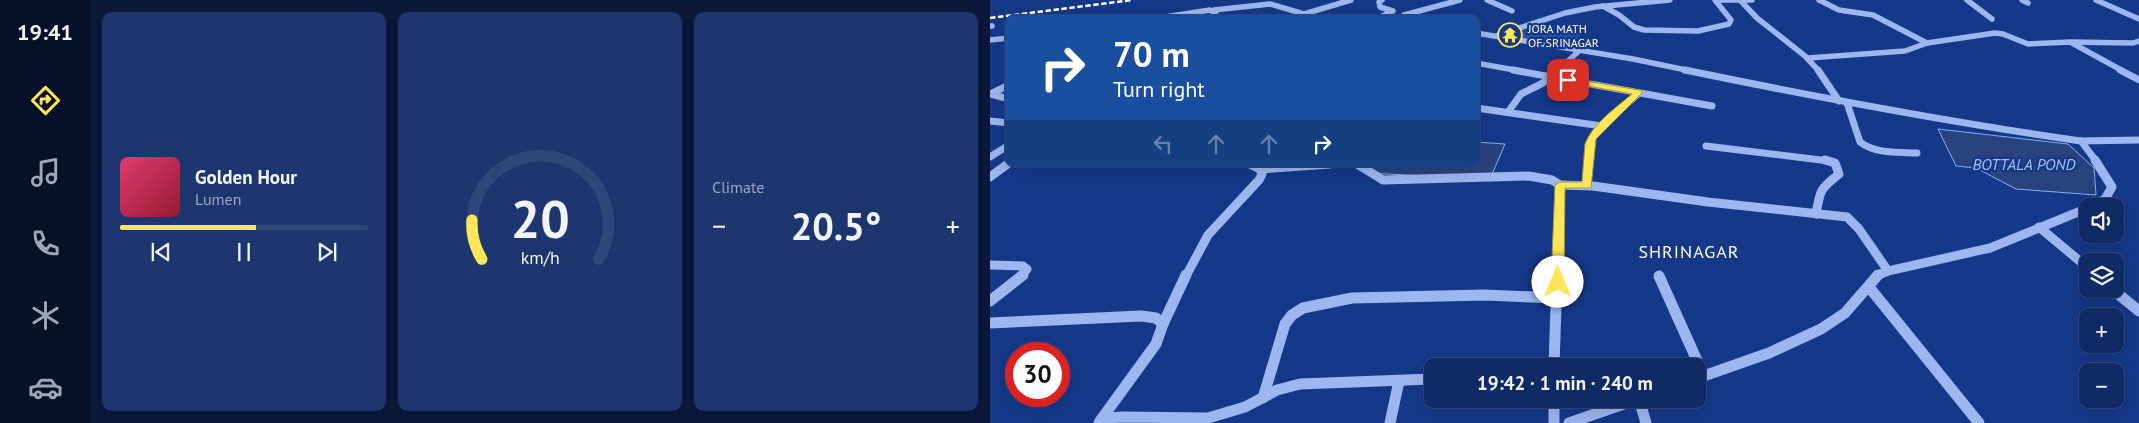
<!DOCTYPE html>
<html lang="en">
<head>
<meta charset="utf-8">
<style>
	:root { --surface:#102a66; --page:#1e366f; --text:#f1f3f6; --muted:#9ca7bf; --line:#30467a; --accent:#ffe659 }
	body { margin:0; font-family:"PT Sans",sans-serif; background:var(--page); color:var(--text); height:100vh; display:flex; flex-direction:column; font-size:19px; white-space:nowrap }
	* { box-sizing:border-box; margin:0 }
	p { font-size:16px; color:var(--muted) }
	.icon { flex:none; width:28px; height:28px; fill:none; stroke:currentColor; stroke-width:2; stroke-linecap:round; stroke-linejoin:round }
	.map { position:relative; flex:1; overflow:hidden }
	.details { display:flex; flex-direction:column; gap:12px; padding:12px; background:#091738; width:900px }
	.details>* { flex:none }
	.top-card { position:absolute; left:15px; top:15px; width:475px; height:152px; border-radius:10px; box-shadow:0 5px 20px #0002,0 0 0 1px var(--line); background:#1a4fa0; color:#fff; overflow:hidden }
	.fabs { position:absolute; left:1089px; top:198px; display:grid; gap:10px }
	.fabs a { display:grid; place-items:center; width:45px; height:45px; border-radius:10px; background:var(--surface); box-shadow:0 5px 20px #0002,0 0 0 1px var(--line); font-size:25px }
	.speed { position:absolute; left:15px; top:342px; display:flex; gap:10px; font-size:25px; font-weight:700; text-align:center }
	.speed>* { display:grid; place-content:center; width:65px; height:65px; border-radius:50%; background:var(--surface); box-shadow:0 5px 20px #0002,0 0 0 1px var(--line); line-height:1 }
	.speed .limit { border:8px solid #d22; background:#fff; color:#111 }
	.pin { position:absolute; display:grid; place-items:center; width:42px; height:42px; color:#fff; margin:-21px; border-radius:10px; box-shadow:0 2px 8px #0006 }
	.me { position:absolute; width:55px; margin:-28px; rotate:0deg; stroke-linejoin:round; filter:drop-shadow(0 0 4px #0008) }
	.turn { display:flex; align-items:center; gap:18px; height:105px; padding:0 25px; font-size:22px }
	.turn .icon { width:65px; height:65px; stroke-width:2.5 }
	.turn b { display:block; font-size:35px; line-height:42px }
	.lanes { display:flex; align-items:center; height:48px; padding:0 25px; background:#0003; justify-content:center; gap:25px; direction:ltr }
	.lanes .off { opacity:.35 }
	.big { font-size:38px; font-weight:700; line-height:1.1 }
	.details .widget { flex:1; display:flex; flex-direction:column; justify-content:center; gap:8px; min-width:0; padding:0 18px; border-radius:10px; background:var(--page) }
	.details .dial { align-items:center; gap:0 }
	.dial svg { height:130px; overflow:visible; fill:none; stroke:var(--line); stroke-width:7; stroke-linecap:round; text-anchor:middle }
	.dial text { fill:var(--text); stroke:none }
	.song { display:flex; align-items:center; gap:15px }
	.cover { width:60px; height:60px; border-radius:8px; background:linear-gradient(135deg,hsl(340 70% 55%),hsl(350 70% 35%)) }
	.played { height:5px; border-radius:2px; background:linear-gradient(90deg,var(--accent) 55%,var(--line) 55%) }
	.keys { display:flex; justify-content:space-around; direction:ltr }
	.heat { display:flex; justify-content:space-between; align-items:center; font-size:28px; direction:ltr }
	.details .tiles { flex:1; display:grid; gap:12px; grid-template-columns:repeat(3,1fr) }
	.trip { position:absolute; left:434px; top:358px; width:282px; height:50px; border-radius:10px; background:var(--surface); box-shadow:0 5px 20px #0002,0 0 0 1px var(--line); font-weight:700; line-height:50px; text-align:center }
	main { display:flex; flex:1; min-height:0 }
	.dock { display:flex; flex-direction:column; width:90px; justify-content:space-around; align-items:center; background:#061129; color:var(--muted) }
	.dock .icon { width:35px; height:35px }
	.dock .current { color:var(--accent) }
	.dock b { font-size:22px; color:var(--text) }
	.map>svg:first-child { display:block }
</style>
</head>
<body>
<main>
<nav class="dock">
<b>19:41</b>
<svg class="icon current" aria-label="directions" viewBox="0 0 24 24"><path d="M12 3l9 9-9 9-9-9zM9 14v-3h6M13 9l2 2-2 2"/></svg>
<svg class="icon" aria-label="music" viewBox="0 0 24 24"><path d="M9 18V5l10-2v13"/><circle cx="6" cy="18" r="3"/><circle cx="16" cy="16" r="3"/></svg>
<svg class="icon" aria-label="phone" viewBox="0 0 24 24"><path d="M5 4h4l2 5-3 2q2 4 5 5l2-3 5 2v4C11 20 4 13 5 4z"/></svg>
<svg class="icon" aria-label="climate" viewBox="0 0 24 24"><path d="M12 3v18M4 7l16 10M4 17L20 7"/></svg>
<svg class="icon" aria-label="car" viewBox="0 0 24 24"><path d="M5 17H2v-5l4-1 3-4h7l3 4 3 1v5h-3M9 17h6M6 11h13"/><circle cx="7" cy="17" r="2"/><circle cx="17" cy="17" r="2"/></svg>
</nav>
<section class="details">
<div class="tiles">
<div class="widget">
<div class="song"><i class="cover"></i><div><b>Golden Hour</b><p>Lumen</p></div></div>
<div class="played"></div>
<div class="keys"><svg class="icon" aria-label="previous" viewBox="0 0 24 24"><path d="M18 5L8 12l10 7zM5 5v14"/></svg><svg class="icon" aria-label="pause" viewBox="0 0 24 24"><path d="M8 5v14M16 5v14"/></svg><svg class="icon" aria-label="next" viewBox="0 0 24 24"><path d="M6 5l10 7-10 7zM19 5v14"/></svg></div>
</div>
<div class="widget dial"><svg viewBox="0 0 100 80">
<path d="M14 69A42 42 0 1 1 86 69"/>
<path d="M14 69A42 42 0 0 1 8 45" stroke="#ffe659"/>
<text x="50" y="56" font-size="32" font-weight="700">20</text>
<text x="50" y="72" font-size="11">km/h</text>
</svg></div>
<div class="widget"><p>Climate</p>
<div class="heat"><a>−</a><b class="big">20.5°</b><a>+</a></div>
</div>
</div>
</section>
<div class="map">
<svg width="1149" height="423" viewBox="0 0 1149 423">
	<rect width="100%" height="100%" fill="#153888"/>
	<polygon fill="#284fa7" points="552,24 593,32 580,49 519,36"/>
	<g fill="#29437f" stroke="#8eaef1">
		<polygon points="948,129 1078,144 1104,168 1106,195 1026,189 986,168 966,166"/>
		<polygon points="486,142 515,144 500,179 376,173 384,164 486,164"/>
	</g>
	<g fill="none" stroke-linecap="round" stroke-linejoin="round">
		<g stroke="#9cb6ef" stroke-width="5.5">
			<polyline points="497,0 522,11"/>
			<polyline points="729,0 762,0"/>
			<polyline points="829,0 849,10 883,15 937,43"/>
			<polyline points="977,0 1002,19"/>
			<polyline points="1032,0 1038,3"/>
			<polyline points="1106,0 1149,19"/>
			<polyline points="751,1 767,18 815,56 829,71"/>
			<polyline points="613,6 629,15 644,27 654,30 708,31 739,24 741,20 725,0"/>
			<polyline points="224,10 280,4 331,19"/>
			<polyline points="314,14 361,0"/>
			<polyline points="414,15 470,0"/>
			<polyline points="162,19 220,10 226,12 218,19"/>
			<polyline points="386,19 403,11 390,7 389,2 392,0"/>
			<polyline points="0,26 2,26"/>
			<polyline points="486,33 643,59 701,71"/>
			<polyline points="508,35 575,13 605,7 680,0"/>
			<polyline points="0,40 19,38"/>
			<polyline points="1082,43 1133,71"/>
			<polyline points="818,58 915,51 937,43 1005,33 1013,34 1038,44 1080,42 1143,43 1149,41"/>
			<polyline points="486,63 530,71"/>
			<polyline points="567,71 589,51"/>
		</g>
		<g stroke="#9cb6ef" stroke-width="7">
			<polyline points="523,70 722,106"/>
			<path d="M695,70C826,97 958,122 1091,141L1106,161"/>
			<polyline points="828,70 849,101"/>
			<polyline points="1130,70 1149,80"/>
			<polyline points="19,85 0,94 19,99"/>
			<path d="M857,103L870,142C885,154 909,152 927,153"/>
			<polyline points="486,108 612,126"/>
			<polyline points="518,112 531,94 553,83 568,70"/>
			<polyline points="0,121 19,123"/>
			<polyline points="1091,141 1149,140"/>
			<polyline points="716,146 839,161"/>
			<polyline points="0,157 19,145"/>
			<polyline points="599,161 600,144 608,129 649,93"/>
		</g>
		<g stroke="#9cb6ef" stroke-width="9">
			<polyline points="367,164 393,180 539,176 562,180 570,185 567,276"/>
			<polyline points="270,169 340,164"/>
			<polyline points="0,177 19,163"/>
			<polyline points="570,185 603,186 718,202 857,217 869,229 898,271"/>
			<polyline points="597,185 599,160"/>
			<polyline points="1102,206 1115,199 1122,187 1105,160"/>
			<path d="M826,214C830,190 830,189 849,174L845,163L835,160"/>
			<polyline points="1049,227 1098,268"/>
			<polyline points="0,265 33,266 37,269 31,276"/>
			<polyline points="196,276 218,235 269,180 272,174 270,169 260,164"/>
			<polyline points="886,276 898,271 1000,248 1098,208"/>
		</g>
		<g stroke="#9cb6ef" stroke-width="11">
			<polyline points="669,276 714,376"/>
			<polyline points="879,287 989,423"/>
			<polyline points="1122,289 1149,311"/>
			<polyline points="0,301 33,275"/>
			<polyline points="0,323 151,316 166,318 173,324 166,344 110,421"/>
			<polyline points="173,324 196,275"/>
			<polyline points="564,366 567,275"/>
			<polyline points="708,378 779,353 831,329 855,313 888,275"/>
			<polyline points="273,398 295,324 302,315 313,308 362,298 494,295 568,298"/>
			<polyline points="564,399 564,423"/>
			<polyline points="649,399 656,423"/>
			<polyline points="109,423 118,418 132,417 218,418 255,407 287,390 310,384 442,379"/>
			<polyline points="400,423 409,381"/>
			<polyline points="579,423 648,399"/>
		</g>
		<polyline stroke="#fff" stroke-width="2.5" stroke-dasharray="5.5 2.5" stroke-linecap="butt" points="0,18 142,0"/>
	</g>
	<path fill="#ffe659" stroke="#a6963a" d="M578,78L649,90L653,92L606,139L601,188H575L574,282L572,285H563L561,282L565,185L570,182H592L595,144C603,123 626,108 642,94L575,82L574,80Z"/>
	<defs>
		<g id="temple-ring" transform="scale(1.25)"><circle r="9.5" fill="#153888" stroke="#ffe659" stroke-width="1.5"/><path d="M0-6L5-2H3V0L6.5 2.5H4V6H1.5V3h-3V6H-4V2.5H-6.5L-3 0V-2H-5Z" fill="#ffe659"/></g>
	</defs>
	<g fill-rule="evenodd">
		<use href="#temple-ring" x="520" y="35"/>
	</g>
	<g text-anchor="middle" dominant-baseline="central" stroke-width="4.5" stroke-linejoin="round" paint-order="stroke">
		<g font-size="12" fill="#fff" stroke="#153888" text-anchor="start">
			<text x="538" y="28">JORA MATH<tspan x="538" dy="14">OF SRINAGAR</tspan></text>
		</g>
		<g font-size="16" font-style="italic" fill="#a7c0f6" stroke="#153888">
			<text x="1034" y="164">BOTTALA POND</text>
		</g>
		<g font-size="18" letter-spacing="1" fill="#fff" stroke="#153888">
			<text x="699" y="251">SHRINAGAR</text>
		</g>
	</g>
</svg>
<div class="fabs">
<a><svg class="icon" aria-label="sound" viewBox="0 0 24 24"><path d="M4 9h4l5-4v14l-5-4H4zM17 9q2 3 0 6"/></svg></a>
<a><svg class="icon" aria-label="layers" viewBox="0 0 24 24"><path d="M12 4l9 5-9 5-9-5zM3 14l9 5 9-5"/></svg></a>
<a>+</a>
<a>−</a>
</div>
<div class="speed"><div class="limit">30</div></div>
<div class="pin" style="left:578px;top:80px;background:#d93025"><svg class="icon" aria-label="arrive" viewBox="0 0 24 24"><path d="M6 21V4h12l-3 4 3 4H6"/></svg></div>
<svg class="me" style="left:568px;top:282px" viewBox="-20 -20 40 40"><circle r="19" fill="#fff"/><path d="M0-13L10 11 0 6-10 11z" fill="#ffe659"/></svg>
<div class="trip">19:42 · 1 min · 240 m</div>
<div class="top-card">
<div class="turn"><svg class="icon" aria-label="right" viewBox="0 0 24 24"><path d="M7 20v-9h11M14 6l5 5-5 5"/></svg><div><b>70 m</b>Turn right</div></div>
<div class="lanes"><svg class="icon off" aria-label="left" viewBox="0 0 24 24"><path d="M17 20v-9H6M10 6l-5 5 5 5"/></svg><svg class="icon off" aria-label="ahead" viewBox="0 0 24 24"><path d="M12 20V5M6 11l6-6 6 6"/></svg><svg class="icon off" aria-label="ahead" viewBox="0 0 24 24"><path d="M12 20V5M6 11l6-6 6 6"/></svg><svg class="icon" aria-label="right" viewBox="0 0 24 24"><path d="M7 20v-9h11M14 6l5 5-5 5"/></svg></div>
</div>
</div>
</main>
</body>
</html>
